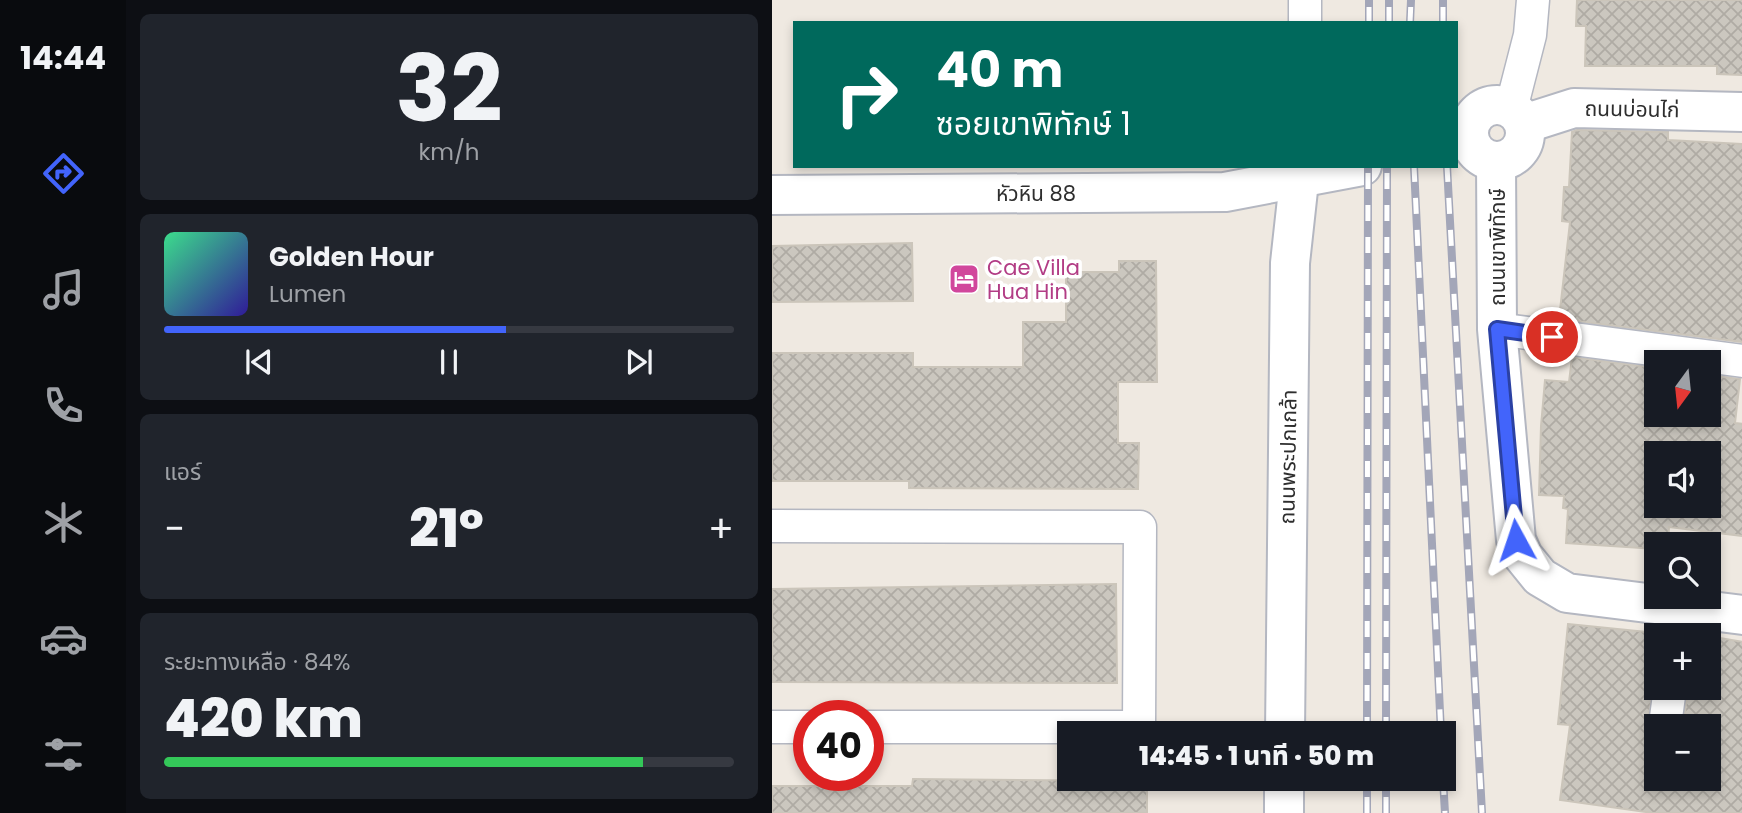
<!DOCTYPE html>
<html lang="th">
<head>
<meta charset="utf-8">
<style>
	:root { --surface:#171b24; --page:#20242c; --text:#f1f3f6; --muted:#9ea1a6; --line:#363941; --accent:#4264fb }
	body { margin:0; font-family:Poppins,"Noto Sans Thai",sans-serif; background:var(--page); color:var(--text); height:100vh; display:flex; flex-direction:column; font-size:26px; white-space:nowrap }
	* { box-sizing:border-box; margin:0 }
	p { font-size:23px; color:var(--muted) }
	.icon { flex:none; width:38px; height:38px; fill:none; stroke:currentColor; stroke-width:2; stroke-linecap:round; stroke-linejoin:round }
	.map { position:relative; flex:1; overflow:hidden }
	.sheet { display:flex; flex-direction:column; gap:14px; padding:14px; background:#0d0f14; width:646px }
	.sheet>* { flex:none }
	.guide { position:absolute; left:21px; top:21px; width:665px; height:147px; border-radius:0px; box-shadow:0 4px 10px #0003; background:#00695c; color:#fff; overflow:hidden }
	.needle { width:46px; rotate:195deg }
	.tools { position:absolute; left:872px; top:350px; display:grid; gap:14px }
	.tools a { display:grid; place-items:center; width:77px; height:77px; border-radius:0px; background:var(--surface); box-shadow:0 4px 10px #0003; font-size:35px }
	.speed { position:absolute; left:21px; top:700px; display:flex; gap:14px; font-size:35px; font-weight:700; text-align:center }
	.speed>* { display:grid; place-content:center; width:91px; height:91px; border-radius:50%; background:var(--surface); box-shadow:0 4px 10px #0003; line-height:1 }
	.speed .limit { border:10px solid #d22; background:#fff; color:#111 }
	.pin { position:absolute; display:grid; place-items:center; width:60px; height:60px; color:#fff; margin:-30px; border:4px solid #fff; border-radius:50%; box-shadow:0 2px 7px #0007 }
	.me { position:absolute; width:77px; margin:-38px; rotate:355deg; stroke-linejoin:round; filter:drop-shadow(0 0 5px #0008) }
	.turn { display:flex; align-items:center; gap:24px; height:147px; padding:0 28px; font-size:32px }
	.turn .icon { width:91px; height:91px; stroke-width:2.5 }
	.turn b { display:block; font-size:49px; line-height:60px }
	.big { font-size:52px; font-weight:800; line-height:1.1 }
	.sheet .widget { flex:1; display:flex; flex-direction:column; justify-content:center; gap:10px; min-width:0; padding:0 24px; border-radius:10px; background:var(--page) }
	.sheet .dial { align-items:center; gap:0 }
	.dial b { font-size:91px; line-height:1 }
	.song { display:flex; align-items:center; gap:21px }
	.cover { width:84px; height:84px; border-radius:10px; background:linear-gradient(135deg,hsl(150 70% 55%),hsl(250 70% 35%)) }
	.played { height:7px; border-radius:4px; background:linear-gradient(90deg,var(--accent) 60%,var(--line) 60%) }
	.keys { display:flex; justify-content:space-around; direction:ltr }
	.heat { display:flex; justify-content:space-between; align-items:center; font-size:38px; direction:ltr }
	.charge { height:10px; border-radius:5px; background:linear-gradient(90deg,#34c759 84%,var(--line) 0) }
	.trip { position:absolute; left:285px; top:721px; width:399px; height:70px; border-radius:0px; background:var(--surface); box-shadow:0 4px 10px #0003; font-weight:800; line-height:70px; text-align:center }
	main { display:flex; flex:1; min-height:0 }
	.dock { display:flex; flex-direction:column; width:126px; justify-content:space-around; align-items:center; background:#090b0e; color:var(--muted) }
	.dock .icon { width:49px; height:49px }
	.dock .selected { color:var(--accent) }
	.dock b { font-size:32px; color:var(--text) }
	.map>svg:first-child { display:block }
</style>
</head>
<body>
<main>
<nav class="dock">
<b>14:44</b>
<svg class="icon selected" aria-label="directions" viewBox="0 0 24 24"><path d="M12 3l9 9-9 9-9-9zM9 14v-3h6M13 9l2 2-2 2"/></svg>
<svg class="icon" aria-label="music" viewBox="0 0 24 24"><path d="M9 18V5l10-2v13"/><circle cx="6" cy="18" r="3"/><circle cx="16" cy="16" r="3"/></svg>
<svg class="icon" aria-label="phone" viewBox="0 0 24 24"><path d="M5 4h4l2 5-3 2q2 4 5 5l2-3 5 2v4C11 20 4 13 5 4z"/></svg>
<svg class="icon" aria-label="climate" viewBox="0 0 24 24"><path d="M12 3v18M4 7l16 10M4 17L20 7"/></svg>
<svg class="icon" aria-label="car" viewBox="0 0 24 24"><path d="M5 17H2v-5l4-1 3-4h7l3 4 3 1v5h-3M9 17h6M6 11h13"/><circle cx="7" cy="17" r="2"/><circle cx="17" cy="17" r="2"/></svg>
<svg class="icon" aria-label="filters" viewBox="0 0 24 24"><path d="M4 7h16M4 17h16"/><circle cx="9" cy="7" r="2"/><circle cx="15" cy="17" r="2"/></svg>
</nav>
<section class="sheet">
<div class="widget dial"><b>32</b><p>km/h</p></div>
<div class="widget">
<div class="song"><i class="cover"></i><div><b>Golden Hour</b><p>Lumen</p></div></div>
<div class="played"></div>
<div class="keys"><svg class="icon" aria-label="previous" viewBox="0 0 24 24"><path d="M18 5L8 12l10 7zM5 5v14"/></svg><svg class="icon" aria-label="pause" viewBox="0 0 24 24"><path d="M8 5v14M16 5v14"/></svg><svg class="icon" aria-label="next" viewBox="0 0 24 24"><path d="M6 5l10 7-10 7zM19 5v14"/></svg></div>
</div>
<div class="widget"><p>แอร์</p>
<div class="heat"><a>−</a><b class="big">21°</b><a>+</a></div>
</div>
<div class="widget"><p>ระยะทางเหลือ · 84%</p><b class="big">420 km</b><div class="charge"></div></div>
</section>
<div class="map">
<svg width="971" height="813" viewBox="0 0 971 813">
	<defs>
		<pattern id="building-cross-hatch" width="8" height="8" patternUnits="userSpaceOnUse" patternTransform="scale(1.75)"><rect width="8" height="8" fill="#cbc7bf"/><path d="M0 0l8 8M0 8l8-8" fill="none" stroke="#afaba4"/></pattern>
	</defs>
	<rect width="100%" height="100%" fill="#efe9e1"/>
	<g fill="url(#building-cross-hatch)" stroke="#cbc5ba" stroke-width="2" fill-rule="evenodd">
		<polygon points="805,0 971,0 971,75 945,74 945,66 813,66 814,26 804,26"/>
		<polygon points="805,130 896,132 896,140 971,144 971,342 787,319 798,222 790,221 792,187 797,187 800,132"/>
		<polygon points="140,243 141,301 0,302 0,246"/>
		<polygon points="347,261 384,261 385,382 346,382 346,443 367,443 366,489 137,488 137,481 0,481 0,353 141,353 141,367 251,367 251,322 294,322 294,272 347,272"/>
		<path d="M800,357L884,368V415H936V375L968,379L963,423L971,424V536L897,527L896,544H884V549L794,543L796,509L791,508L792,496L767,495L769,426L773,380L797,382ZM884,453H936V506H884Z"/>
		<polygon points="344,584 345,683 0,682 0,589"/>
		<polygon points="796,624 884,633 884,677 875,723 876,733 884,740 884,779 936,779 936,726 911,726 916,688 936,688 936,636 971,642 971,813 881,813 788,800 798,725 786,724"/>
		<polygon points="141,779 375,781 375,813 0,813 0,786 140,786"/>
	</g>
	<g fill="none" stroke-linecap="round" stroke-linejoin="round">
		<g stroke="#b4b7c1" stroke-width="35">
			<g id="street">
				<polyline points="533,23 533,0"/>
				<polyline points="739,109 758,35 761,0"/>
				<polyline points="725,329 971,361"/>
				<polyline points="0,526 368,527 367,727 96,727"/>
				<polyline points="905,635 909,608"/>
				<polyline points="893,725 898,688"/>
				<polyline points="0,727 37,727"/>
			</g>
		</g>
		<g stroke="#b4b7c1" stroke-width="42">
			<g id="secondary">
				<circle cx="725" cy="133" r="28"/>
				<polyline points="752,124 802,108 971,112"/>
				<polyline points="724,162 725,329 744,540 751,556 768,577 795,593 971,615"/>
				<polyline points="0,195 453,192 590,166"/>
				<polyline points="513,733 518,263 527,181"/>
				<polyline points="512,813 512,779"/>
			</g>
		</g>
		<use href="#street" stroke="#fff" stroke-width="32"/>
		<use href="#secondary" stroke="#fff" stroke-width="38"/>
		<g stroke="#a3a6b8" stroke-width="8">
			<g id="rail">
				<polyline points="597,23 597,0"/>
				<polyline points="617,23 617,0"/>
				<polyline points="638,23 639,0"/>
				<polyline points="671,23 671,0"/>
				<polyline points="642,166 669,733"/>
				<polyline points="675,166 710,813"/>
				<polyline points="595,733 596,166"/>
				<polyline points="614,733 615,166"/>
				<polyline points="671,779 673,813"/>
				<polyline points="595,813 595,779"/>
				<polyline points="614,813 614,779"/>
			</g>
		</g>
		<use href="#rail" stroke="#fff" stroke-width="5" stroke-dasharray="16" stroke-linecap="butt"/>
	</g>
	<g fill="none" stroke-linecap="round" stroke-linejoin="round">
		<g stroke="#2b41a3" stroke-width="18">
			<polyline id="route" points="744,540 725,329 780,337"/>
		</g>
		<use href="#route" stroke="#4264fb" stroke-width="12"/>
	</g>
	<defs>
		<g id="hotel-square" transform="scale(1.575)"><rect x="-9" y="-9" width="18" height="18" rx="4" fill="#d1479c" stroke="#fff"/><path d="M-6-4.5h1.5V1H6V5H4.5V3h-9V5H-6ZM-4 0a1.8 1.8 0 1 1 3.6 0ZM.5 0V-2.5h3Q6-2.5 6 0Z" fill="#fff"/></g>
	</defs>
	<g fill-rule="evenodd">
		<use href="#hotel-square" x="192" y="279"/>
	</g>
	<g text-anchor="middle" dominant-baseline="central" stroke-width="7" stroke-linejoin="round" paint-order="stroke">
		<g font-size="21" fill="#2e2e2e" stroke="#fff">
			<text transform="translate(860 109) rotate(1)">ถนนบ่อนไก่</text>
			<text x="264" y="193">หัวหิน 88</text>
			<text transform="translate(725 247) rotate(-90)">ถนนเขาพิทักษ์</text>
			<text transform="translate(516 457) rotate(-89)">ถนนพระปกเกล้า</text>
		</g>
		<g font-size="21" fill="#b23c85" stroke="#fff" text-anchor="start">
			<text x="215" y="267">Cae Villa<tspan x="215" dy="24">Hua Hin</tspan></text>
		</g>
	</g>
</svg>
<div class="tools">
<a><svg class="needle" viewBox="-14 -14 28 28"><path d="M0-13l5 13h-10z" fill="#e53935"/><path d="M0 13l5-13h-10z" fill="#9ea1a6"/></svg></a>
<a><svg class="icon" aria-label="sound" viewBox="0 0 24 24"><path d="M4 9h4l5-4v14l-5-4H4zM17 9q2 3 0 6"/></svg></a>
<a><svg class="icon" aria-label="search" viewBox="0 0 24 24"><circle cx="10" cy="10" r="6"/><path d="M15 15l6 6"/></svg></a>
<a>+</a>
<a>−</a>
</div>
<div class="speed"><div class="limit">40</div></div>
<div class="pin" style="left:780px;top:337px;background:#d93025"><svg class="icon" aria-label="arrive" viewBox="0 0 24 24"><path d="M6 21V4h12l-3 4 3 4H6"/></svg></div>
<svg class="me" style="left:744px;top:540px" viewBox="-20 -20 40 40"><path d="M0-17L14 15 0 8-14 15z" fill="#4264fb" stroke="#fff" stroke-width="4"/></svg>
<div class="trip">14:45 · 1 นาที · 50 m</div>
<div class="guide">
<div class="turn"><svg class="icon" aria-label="right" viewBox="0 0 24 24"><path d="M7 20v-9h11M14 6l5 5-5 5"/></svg><div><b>40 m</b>ซอยเขาพิทักษ์ 1</div></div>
</div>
</div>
</main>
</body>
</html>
